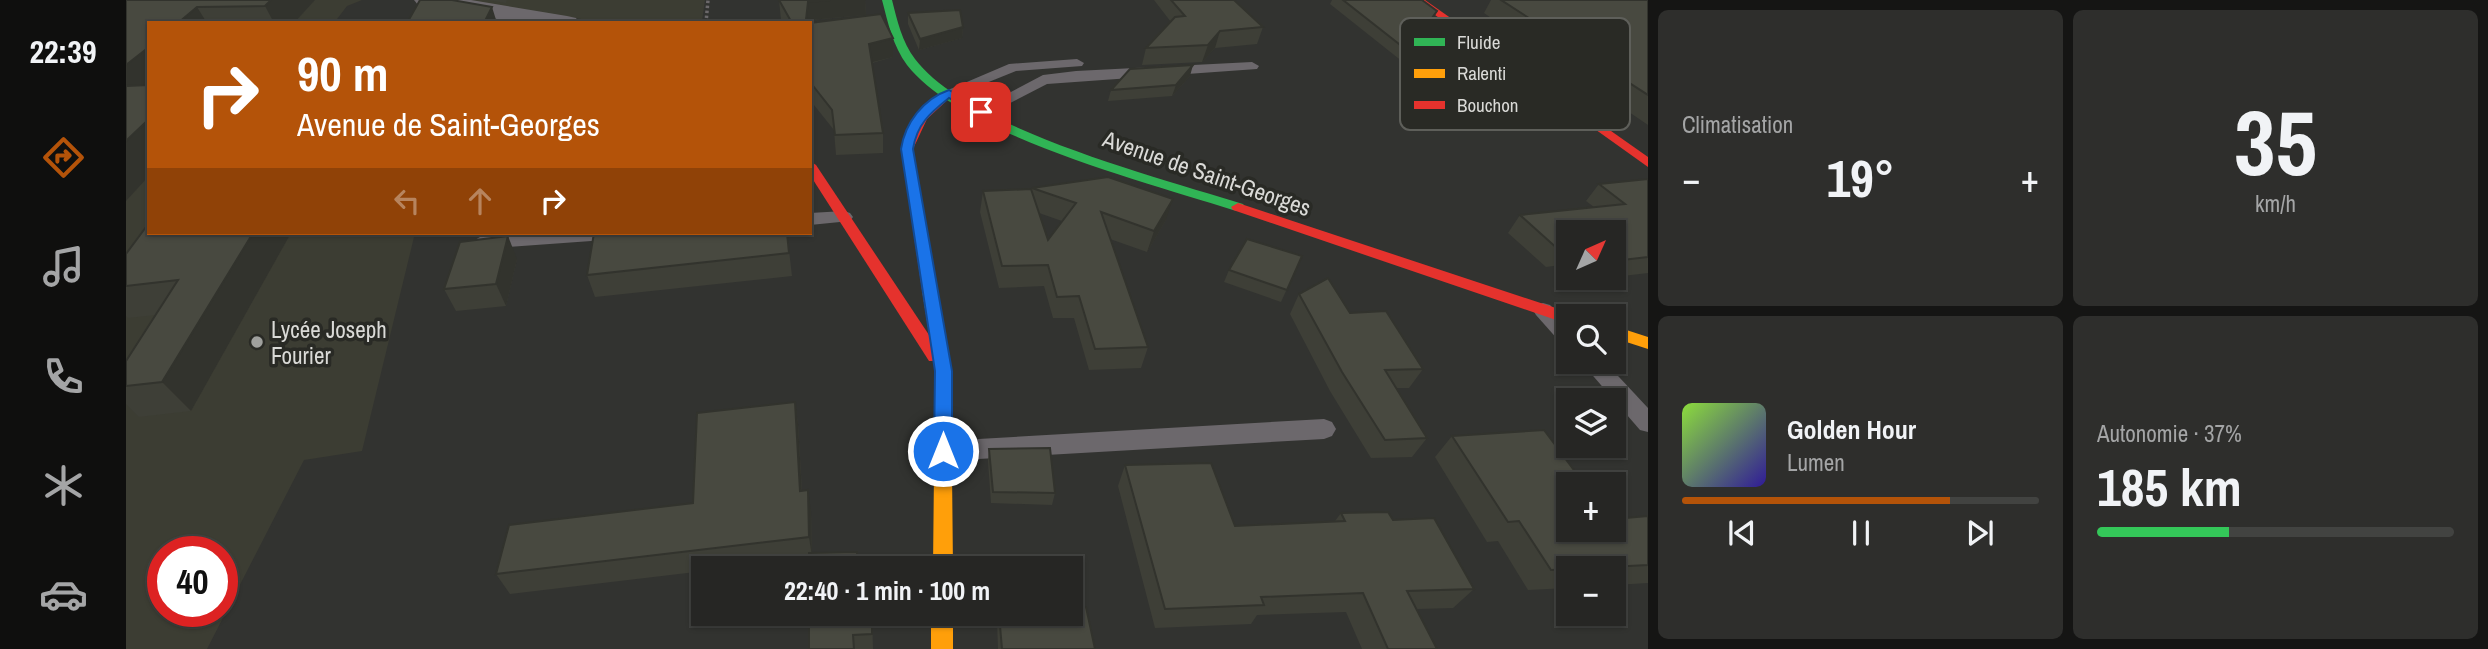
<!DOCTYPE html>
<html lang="fr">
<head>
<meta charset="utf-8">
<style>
	:root { --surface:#262624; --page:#2e2e2c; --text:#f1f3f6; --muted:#a4a5a6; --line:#424341; --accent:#b45309 }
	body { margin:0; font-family:"Archivo Narrow",sans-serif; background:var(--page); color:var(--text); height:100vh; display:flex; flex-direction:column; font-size:26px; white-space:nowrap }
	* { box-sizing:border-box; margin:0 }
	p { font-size:23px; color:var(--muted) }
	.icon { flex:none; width:38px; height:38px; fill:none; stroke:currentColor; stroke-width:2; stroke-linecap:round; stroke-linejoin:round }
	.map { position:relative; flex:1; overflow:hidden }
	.sheet { display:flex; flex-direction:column; gap:10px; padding:10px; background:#151514; width:840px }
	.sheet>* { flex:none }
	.guide { position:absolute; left:21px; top:21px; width:665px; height:214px; border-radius:0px; box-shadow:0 2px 5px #0004,0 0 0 2px var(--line); background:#b45309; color:#fff; overflow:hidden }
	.needle { width:46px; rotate:45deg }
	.buttons { position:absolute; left:1430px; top:220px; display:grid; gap:14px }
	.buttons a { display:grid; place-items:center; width:70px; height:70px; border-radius:0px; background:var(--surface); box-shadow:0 2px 5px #0004,0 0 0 2px var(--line); font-size:35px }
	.speed { position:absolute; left:21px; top:536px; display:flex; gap:14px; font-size:35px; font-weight:700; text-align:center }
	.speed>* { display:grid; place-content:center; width:91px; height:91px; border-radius:50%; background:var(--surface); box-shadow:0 2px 5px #0004,0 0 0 2px var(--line); line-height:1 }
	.speed .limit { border:10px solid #d22; background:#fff; color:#111 }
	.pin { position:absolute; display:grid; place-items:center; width:60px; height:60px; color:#fff; margin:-30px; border-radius:14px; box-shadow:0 4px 10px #0006 }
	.me { position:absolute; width:77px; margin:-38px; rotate:0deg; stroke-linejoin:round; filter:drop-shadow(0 0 5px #0008) }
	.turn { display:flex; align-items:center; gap:24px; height:147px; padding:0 35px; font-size:32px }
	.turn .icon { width:91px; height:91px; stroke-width:2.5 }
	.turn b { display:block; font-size:49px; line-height:60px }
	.lanes { display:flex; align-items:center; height:66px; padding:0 35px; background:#0003; justify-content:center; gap:35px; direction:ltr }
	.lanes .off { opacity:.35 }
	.big { font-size:52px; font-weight:700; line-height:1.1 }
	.sheet .card { flex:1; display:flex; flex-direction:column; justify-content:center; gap:10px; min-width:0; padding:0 24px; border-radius:10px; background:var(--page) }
	.sheet .dial { align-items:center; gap:0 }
	.dial b { font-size:91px; line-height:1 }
	.song { display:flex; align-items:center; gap:21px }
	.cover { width:84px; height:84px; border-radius:10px; background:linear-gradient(135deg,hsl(90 70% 55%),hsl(250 70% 35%)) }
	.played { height:7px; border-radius:4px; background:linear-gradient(90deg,var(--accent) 75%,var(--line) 75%) }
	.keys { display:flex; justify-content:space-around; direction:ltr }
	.heat { display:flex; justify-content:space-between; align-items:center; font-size:38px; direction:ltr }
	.charge { height:10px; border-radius:5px; background:linear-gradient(90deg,#34c759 37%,var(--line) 0) }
	.sheet .tiles { flex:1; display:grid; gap:10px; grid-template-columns:repeat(2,1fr) }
	.trip { position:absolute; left:565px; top:556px; width:392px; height:70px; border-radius:0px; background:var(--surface); box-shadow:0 2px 5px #0004,0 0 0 2px var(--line); font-weight:700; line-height:70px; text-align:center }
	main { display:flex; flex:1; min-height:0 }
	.dock { display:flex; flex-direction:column; width:126px; justify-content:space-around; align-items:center; background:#0f0f0e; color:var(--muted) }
	.dock .icon { width:49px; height:49px }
	.dock .active { color:var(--accent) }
	.dock b { font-size:32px; color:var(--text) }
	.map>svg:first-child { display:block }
</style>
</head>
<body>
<main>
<nav class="dock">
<b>22:39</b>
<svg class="icon active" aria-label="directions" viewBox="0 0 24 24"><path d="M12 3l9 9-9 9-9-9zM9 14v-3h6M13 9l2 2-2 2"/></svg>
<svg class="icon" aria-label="music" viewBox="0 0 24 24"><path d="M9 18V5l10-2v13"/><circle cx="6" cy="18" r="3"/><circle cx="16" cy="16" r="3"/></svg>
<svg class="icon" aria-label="phone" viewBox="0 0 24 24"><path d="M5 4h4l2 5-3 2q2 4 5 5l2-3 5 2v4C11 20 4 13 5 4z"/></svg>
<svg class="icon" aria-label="climate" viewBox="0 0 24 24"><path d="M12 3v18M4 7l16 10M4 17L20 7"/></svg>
<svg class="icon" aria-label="car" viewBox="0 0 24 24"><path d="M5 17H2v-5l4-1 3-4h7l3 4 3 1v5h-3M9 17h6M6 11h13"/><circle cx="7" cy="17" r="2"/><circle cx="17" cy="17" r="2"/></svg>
</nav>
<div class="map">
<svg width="1522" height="649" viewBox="0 0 1522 649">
	<rect width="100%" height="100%" fill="#323330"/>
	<g fill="#3c3d33" fill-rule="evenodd">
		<path d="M0,0H236L221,6L208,23H23V233H289L236,451L178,460L81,649H0ZM37,551H96V611H37Z"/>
		<polygon points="334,0 579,0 576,21 542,23 480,23"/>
	</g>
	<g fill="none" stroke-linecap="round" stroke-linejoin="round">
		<polyline stroke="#6c696b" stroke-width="3.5" stroke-dasharray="2.5 2.5" stroke-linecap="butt" points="580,23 582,0"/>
		<g fill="#6c686c" fill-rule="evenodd">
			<polygon points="951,59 958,63 956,66 890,71 828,96 823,98 815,93 883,64"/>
			<polygon points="1126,62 1133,66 1131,69 921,84 861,115 849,115 847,112 917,75 950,71"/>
			<polygon points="718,211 724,213 727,217 724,221 684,225 684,213"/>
			<polygon points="411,233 502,233 493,239 354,249 344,243 354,237"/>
			<polygon points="1417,303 1424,305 1442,324 1442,345 1434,342 1410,315 1407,310 1410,305"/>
			<polygon points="1455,362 1479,362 1522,408 1522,432 1514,430"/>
			<polygon points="1198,419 1206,422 1210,429 1206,436 1198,439 817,461 808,458 805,451 808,444 817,441"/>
		</g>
		<polygon fill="#6c686c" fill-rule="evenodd" points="288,0 345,0 441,16 450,18 453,23 394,23 300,7 292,5"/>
		<path fill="#30b455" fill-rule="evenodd" d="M756,0H766C771,20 776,42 789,59C842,129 1032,177 1117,204L1119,207L1112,211L1107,210C1021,182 837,136 781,65C767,46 762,23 756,0Z"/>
		<g fill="#ff9f0a" fill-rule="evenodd">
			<polygon points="804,285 812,290 825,371 827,569 807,569 809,371 796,290"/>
			<polygon points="1488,326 1522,337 1522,349 1488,338"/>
			<rect x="805" y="614" width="22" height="35"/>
		</g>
		<g fill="#e5322d" fill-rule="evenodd">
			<polygon points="1288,0 1299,0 1522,157 1522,167"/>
			<polygon points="823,90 829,93 801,119 787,149 812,290 804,295 796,290 775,149 792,114"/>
			<polygon points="684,161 690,165 815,353 817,357 815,361 803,361 684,175"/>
			<polygon points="1112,203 1448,314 1449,317 1442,317 1442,324 1436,322 1107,210 1105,207"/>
		</g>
	</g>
	<g fill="#3e3f37" fill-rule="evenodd">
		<polygon points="0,0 189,0 168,23 23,23 23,176 0,201"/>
		<polygon points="361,0 381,0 380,3"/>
		<polygon points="653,0 739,0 740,15 684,20 683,23 656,23 655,20"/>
		<polygon points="1028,0 1108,0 1137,27 1131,44 1089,48 1076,62 1016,65 1020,48 1045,22"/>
		<polygon points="1206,0 1296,0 1306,22 1277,62 1204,4"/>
		<polygon points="1365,0 1522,0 1522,125 1358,13"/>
		<polygon points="782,13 837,27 836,38 793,50 782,24"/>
		<polygon points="684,23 767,57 746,63 757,133 757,153 710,155 708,130 684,100"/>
		<polygon points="1064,76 1046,96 982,101 985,90"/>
		<polygon points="1522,179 1522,273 1488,277 1488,233 1442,233 1442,264 1420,267 1382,233 1394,215 1468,207 1460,201 1473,184"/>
		<path d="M906,188L1040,220L1021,252L984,239L1022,347L1015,368L963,370L948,318H927L918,286L873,288L854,212L857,191H906ZM913,213L936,221L922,240Z"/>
		<polygon points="165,233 65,411 13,417 0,404 0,361 30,315 2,318 0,316 0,254"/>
		<polygon points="661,233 666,276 469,297 461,275"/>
		<polygon points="1176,256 1155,302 1098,282 1103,270"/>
		<polygon points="391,259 380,306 330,311 318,289"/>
		<polygon points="1173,294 1224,313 1297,369 1283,388 1270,388 1301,438 1286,457 1245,458 1204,391 1164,314"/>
		<polygon points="669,402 672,424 676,491 685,511 686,553 731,552 732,569 683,569 683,558 593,569 578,569 578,571 384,594 370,574 567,503"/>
		<polygon points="1326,436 1442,530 1522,516 1522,583 1488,585 1488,569 1442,569 1442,588 1402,590 1372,541 1361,542 1309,457"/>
		<polygon points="863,449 929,493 926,505 865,503 862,461"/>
		<polygon points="999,465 1109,526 1209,521 1215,513 1267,520 1348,589 1327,608 1291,609 1311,649 1236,649 1220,612 1131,615 1125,624 1029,628 992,486"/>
		<polygon points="746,614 747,649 683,649"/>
		<polygon points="872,614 945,614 969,649 872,649 871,621"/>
	</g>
	<g fill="#32332d">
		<polygon points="145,0 189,0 168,23 148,23 139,6"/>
		<polygon points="704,0 739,0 740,15 684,20 683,23 680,20 682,2"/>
		<polygon points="71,7 81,23 52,23"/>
		<polygon points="366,7 371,23 358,23"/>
		<polygon points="1311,11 1306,22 1277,62 1282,51"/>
		<polygon points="837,27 836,38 793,50 794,39"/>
		<polygon points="1094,31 1089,48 1076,62 1082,45"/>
		<polygon points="767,38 767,57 743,63 743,44"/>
		<polygon points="23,47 23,96 0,117 0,65"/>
		<polygon points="1067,65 1064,76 1046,96 1050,85"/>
		<polygon points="23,119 23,176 0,201 0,141"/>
		<polygon points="1047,199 1040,220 1021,252 1028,231"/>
		<polygon points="127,233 165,233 65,411 36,382"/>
		<polygon points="382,236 391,259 380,306 370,284"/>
		<polygon points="669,402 672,424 677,512 674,491"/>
		<polygon points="682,490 685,511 686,557 683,537"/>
	</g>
	<g fill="#484940" stroke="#32332d" stroke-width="2">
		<polygon points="0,0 145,0 139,6 71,7 52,23 23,23 23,47 0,65"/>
		<polygon points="294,0 326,0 366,7 358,23 281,23"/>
		<polygon points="653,0 704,0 682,2 680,20 683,23 666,23"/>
		<polygon points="1045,0 1108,0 1137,27 1094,31 1082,45 1020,48 1049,17 1059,16"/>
		<polygon points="1217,0 1296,0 1311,11 1282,51"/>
		<polygon points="1375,0 1522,0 1522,95"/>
		<polygon points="834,10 837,27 794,39 782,13"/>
		<polygon points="755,14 767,38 743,44 757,133 709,135 706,110 684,82 684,23"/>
		<polygon points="1067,65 1050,85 985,90 1004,69"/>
		<polygon points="23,85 23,119 0,141 0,86"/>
		<polygon points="982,177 1047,199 1028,231 975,212 1022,347 969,349 953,296 931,297 922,265 876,266 857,191 905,189 922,240 950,203 906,188"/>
		<polygon points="1522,179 1522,257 1488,261 1488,233 1442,233 1442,249 1433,250 1394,215 1499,204 1473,184"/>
		<polygon points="23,223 23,233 127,233 36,382 0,386 0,361 52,280 0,286 0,254"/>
		<polygon points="468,233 661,233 663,253 461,275"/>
		<polygon points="382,236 370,284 318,289 334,242"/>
		<polygon points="1121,239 1176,256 1161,290 1103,270"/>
		<polygon points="1202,278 1224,313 1260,311 1297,369 1259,370 1301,438 1259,440 1216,372 1173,294"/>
		<polygon points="669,402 674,491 682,490 683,537 370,574 383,525 567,503 571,413"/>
		<polygon points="1418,430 1459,485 1442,485 1442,530 1488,530 1488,519 1522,516 1522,565 1425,570 1393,521 1382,522 1326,436"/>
		<polygon points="924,448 929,493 867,492 863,449"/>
		<polygon points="1085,463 1109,526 1219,521 1215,513 1262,512 1267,520 1308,518 1348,589 1281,591 1311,649 1262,649 1237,593 1135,597 1138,605 1039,609 999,465"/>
		<polygon points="731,552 731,569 683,569 683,553"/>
		<polygon points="960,607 969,649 876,649 873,614 945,614 945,608"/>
		<polygon points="683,614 746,614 746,634 727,635 728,649 683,649"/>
	</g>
	<path fill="#1a73e8" stroke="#114b97" stroke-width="2" d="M823,90L861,112L850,114L823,98C804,113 791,124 787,149L826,371V451L817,459L808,451L809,371L775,149C779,123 797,99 823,90Z"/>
	<circle fill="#9fa09d" stroke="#292a25" stroke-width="2.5" cx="131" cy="342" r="7"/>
	<g text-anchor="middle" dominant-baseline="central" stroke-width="7" stroke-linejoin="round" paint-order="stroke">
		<g font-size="23" fill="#dadad7" stroke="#292a25">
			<text transform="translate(1081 173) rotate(19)">Avenue de Saint-Georges</text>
		</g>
		<g font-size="23" fill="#dadad7" stroke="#292a25" text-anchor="start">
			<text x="145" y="329">Lycée Joseph<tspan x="145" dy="26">Fourier</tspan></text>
		</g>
	</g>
	<rect x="1274" y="18" width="230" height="112" rx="10" fill="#292a25" stroke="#5e5f5a" stroke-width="2"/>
	<rect x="1288" y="38" width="31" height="8" fill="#30b455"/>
	<rect x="1288" y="69" width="31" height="9" fill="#ff9f0a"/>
	<rect x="1288" y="101" width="31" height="8" fill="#e5322d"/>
	<g font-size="19" fill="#dadad7">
		<text x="1331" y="49">Fluide</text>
		<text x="1331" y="80">Ralenti</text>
		<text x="1331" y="112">Bouchon</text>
	</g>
</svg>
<div class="buttons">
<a><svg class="needle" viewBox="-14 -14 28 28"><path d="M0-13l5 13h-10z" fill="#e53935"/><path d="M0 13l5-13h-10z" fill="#a4a5a6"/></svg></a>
<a><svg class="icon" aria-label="search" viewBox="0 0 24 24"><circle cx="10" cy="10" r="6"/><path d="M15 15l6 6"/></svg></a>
<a><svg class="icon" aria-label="layers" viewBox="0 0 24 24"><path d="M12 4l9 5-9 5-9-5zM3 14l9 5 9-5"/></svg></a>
<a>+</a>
<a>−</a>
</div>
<div class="speed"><div class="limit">40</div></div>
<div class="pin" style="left:855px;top:112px;background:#d93025"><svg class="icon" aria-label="arrive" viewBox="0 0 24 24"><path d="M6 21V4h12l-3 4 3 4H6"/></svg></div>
<svg class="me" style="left:817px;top:451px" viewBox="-20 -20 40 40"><circle r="17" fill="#1a73e8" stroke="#fff" stroke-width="3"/><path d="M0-11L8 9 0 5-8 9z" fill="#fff"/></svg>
<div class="trip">22:40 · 1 min · 100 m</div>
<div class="guide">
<div class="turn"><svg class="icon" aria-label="right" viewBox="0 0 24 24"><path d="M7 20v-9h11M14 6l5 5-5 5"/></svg><div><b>90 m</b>Avenue de Saint-Georges</div></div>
<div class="lanes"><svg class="icon off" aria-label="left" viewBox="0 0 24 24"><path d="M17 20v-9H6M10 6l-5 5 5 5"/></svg><svg class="icon off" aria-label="ahead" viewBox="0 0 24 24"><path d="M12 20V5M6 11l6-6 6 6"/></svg><svg class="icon" aria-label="right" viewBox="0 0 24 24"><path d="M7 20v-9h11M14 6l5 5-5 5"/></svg></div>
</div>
</div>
<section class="sheet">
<div class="tiles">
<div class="card"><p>Climatisation</p>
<div class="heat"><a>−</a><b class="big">19°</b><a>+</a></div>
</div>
<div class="card dial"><b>35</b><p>km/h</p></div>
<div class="card">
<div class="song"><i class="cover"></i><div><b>Golden Hour</b><p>Lumen</p></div></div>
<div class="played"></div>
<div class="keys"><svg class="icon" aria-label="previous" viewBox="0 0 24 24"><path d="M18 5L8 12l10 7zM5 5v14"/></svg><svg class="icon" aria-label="pause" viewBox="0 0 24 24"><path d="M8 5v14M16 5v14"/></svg><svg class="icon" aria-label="next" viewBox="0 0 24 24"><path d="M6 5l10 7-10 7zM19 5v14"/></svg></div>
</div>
<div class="card"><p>Autonomie · 37%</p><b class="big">185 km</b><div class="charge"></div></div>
</div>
</section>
</main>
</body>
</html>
